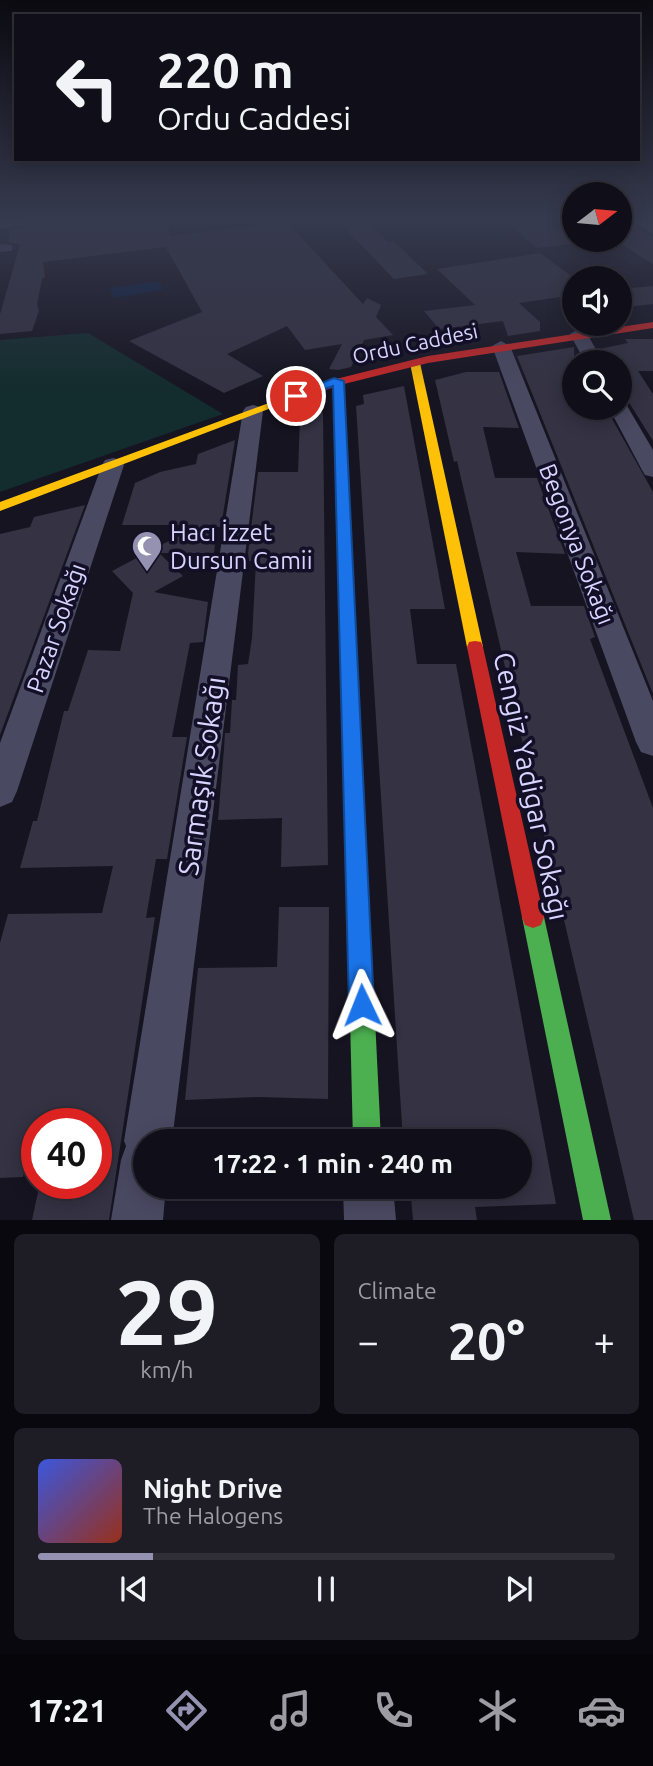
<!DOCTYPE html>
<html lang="en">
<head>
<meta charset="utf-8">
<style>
	:root { --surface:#100f19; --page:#1e1d26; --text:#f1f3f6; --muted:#9c9ca2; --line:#302f38; --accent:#9591b1 }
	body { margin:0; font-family:Ubuntu,sans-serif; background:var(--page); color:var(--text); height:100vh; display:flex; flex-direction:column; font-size:26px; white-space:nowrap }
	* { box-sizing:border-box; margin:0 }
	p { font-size:23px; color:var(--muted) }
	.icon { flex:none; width:38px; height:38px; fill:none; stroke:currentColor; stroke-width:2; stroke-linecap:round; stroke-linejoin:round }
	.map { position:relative; height:1220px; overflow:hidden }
	.panel { display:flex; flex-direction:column; gap:14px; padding:14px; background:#09080e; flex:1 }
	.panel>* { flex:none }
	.hud { position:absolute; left:14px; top:14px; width:626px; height:147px; border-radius:0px; box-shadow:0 4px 18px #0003,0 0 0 2px var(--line); background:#100f19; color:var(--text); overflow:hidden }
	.needle { width:46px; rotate:74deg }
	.tools { position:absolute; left:562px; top:182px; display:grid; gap:14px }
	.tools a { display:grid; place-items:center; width:70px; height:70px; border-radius:50%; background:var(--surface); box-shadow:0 4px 18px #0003,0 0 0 2px var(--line); font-size:35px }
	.speed { position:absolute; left:21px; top:1108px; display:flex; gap:14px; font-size:35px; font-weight:700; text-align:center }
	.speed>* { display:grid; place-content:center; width:91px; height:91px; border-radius:50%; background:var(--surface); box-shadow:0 4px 18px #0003,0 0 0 2px var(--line); line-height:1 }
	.speed .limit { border:10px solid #d22; background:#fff; color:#111 }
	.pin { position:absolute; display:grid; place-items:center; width:60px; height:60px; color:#fff; margin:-30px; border:4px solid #fff; border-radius:50%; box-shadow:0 2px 7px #0007 }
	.me { position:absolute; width:77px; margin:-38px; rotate:358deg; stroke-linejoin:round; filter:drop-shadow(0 0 5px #0008) }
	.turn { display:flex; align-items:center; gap:24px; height:147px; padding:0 28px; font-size:32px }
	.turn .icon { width:91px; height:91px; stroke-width:2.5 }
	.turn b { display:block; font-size:49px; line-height:60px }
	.big { font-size:52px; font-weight:700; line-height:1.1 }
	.panel .card { flex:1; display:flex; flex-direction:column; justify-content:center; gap:10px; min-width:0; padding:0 24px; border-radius:10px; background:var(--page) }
	.panel .dial { align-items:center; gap:0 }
	.dial b { font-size:91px; line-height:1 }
	.song { display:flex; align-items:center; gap:21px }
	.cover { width:84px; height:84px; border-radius:10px; background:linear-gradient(135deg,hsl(230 70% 55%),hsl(10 70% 35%)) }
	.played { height:7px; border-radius:4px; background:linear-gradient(90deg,var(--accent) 20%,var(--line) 20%) }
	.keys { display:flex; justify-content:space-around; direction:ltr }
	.heat { display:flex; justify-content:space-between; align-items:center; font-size:38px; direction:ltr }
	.panel .tiles { flex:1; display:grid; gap:14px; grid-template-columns:1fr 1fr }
	.card:last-child { grid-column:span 2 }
	.trip { position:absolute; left:133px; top:1129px; width:399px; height:70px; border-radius:35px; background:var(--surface); box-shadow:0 4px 18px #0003,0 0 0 2px var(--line); font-weight:700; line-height:70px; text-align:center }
	.tab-bar { display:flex; height:112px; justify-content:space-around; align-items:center; background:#06060a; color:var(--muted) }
	.tab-bar .icon { width:49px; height:49px }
	.tab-bar .selected { color:var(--accent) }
	.tab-bar b { font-size:32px; color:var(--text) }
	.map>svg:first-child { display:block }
</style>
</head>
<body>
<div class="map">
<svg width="653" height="1220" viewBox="0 0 653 1220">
	<rect width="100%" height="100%" fill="#161421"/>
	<polygon fill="#132c2d" points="88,333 223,414 0,492 0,340"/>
	<polygon fill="#0b1e41" points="159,281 163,290 114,298 110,288"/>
	<g fill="#343243">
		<polygon points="45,221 168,221 170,236 287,222 363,304 367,298 381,305 376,317 393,335 364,340 351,367 338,370 329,369 342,344 305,350 287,326 227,354 263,376 224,393 129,341 202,312 166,247 43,262 45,277 42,279 37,304 39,311 32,331 0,334 0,314 20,245 8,242 10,230"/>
		<polygon points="506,221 549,221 581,243 536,248"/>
		<polygon points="369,222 388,242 393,241 428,274 394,279 342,225"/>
		<polygon points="631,223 653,237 653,264 620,243 620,225"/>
		<polygon points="540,253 574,278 574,295 519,303 540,322 540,331 508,336 503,321 439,329 424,311 475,305 437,269"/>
		<polygon points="653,286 653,304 627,307 620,301 620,289"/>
		<polygon points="625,339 653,339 653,371 638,371 653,394 653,441 620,388 620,362 606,362 599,349 628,343"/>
		<polygon points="574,347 574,408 606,408 653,492 653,694 517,356"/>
		<polygon points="466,372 499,372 519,428 483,427 495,478 537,478 565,554 516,552 531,606 584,606 595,637 590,639 653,808 653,1220 634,1220 457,461 454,462 435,380"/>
		<polygon points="404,386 445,609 410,609 417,664 456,664 556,1204 475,1207 477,1220 413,1220 410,1186 520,1186 520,1141 403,1141 356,406 364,404 363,395"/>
		<polygon points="323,412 328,865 281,867 282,818 218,820 224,749 225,733 230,733 232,700 236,700 238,665 248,664 252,638 256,561 249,561 248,553 258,472 298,472 300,417"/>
		<polygon points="235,440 221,527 217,527 214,553 159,553 183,576 154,592 208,602 203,642 190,643 172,737 187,737 167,859 156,859 146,918 155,917 109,1220 32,1220 40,1183 96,1183 96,1124 35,1124 23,1177 0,1178 0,943 8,914 102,913 113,866 20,868 33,821 37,821 64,711 68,711 88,650 120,651 133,593 112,571 199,525 122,525 135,483 160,472 196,464 198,454"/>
		<polygon points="85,505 0,735 0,534 30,527 34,517"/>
		<polygon points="279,907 329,907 328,1099 258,1097 185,1100 198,968 277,967"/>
	</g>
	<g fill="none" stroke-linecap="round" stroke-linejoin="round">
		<g fill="#4a4962" fill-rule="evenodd">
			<polygon points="0,221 34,221 27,225 0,229"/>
			<polygon points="632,221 647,221 653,224 653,234"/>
			<polygon points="0,244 11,245 13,248 11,251 0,252"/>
			<polygon points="579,329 585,330 603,362 585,362 570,334"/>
			<polygon points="501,341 510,346 653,701 653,756 641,752 636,742 492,346"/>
			<polygon points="620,402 626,404 653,450 653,477 645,475 642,470 609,408 620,408"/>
			<polygon points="253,405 260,407 263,411 172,1141 145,1141 145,1186 166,1186 163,1220 111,1220 121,1160 126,1146 124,1141 243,411 246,407"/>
			<polygon points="113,458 121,460 124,465 17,791 12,802 0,807 0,743 102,465 105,460"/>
			<polygon points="343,1186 393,1186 396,1220 344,1220"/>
		</g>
		<g fill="#4caf50" fill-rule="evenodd">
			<polygon points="533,906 541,909 544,917 611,1220 583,1220 522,917 525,909"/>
			<polygon points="361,965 369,969 373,977 381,1141 353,1141 349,977 353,969"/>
		</g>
		<g fill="#ffc107" fill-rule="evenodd">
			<polygon points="415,360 420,363 483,647 481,652 469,652 467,647 410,363"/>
			<polygon points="338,378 343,381 357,658 355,663 343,663 341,658 333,381"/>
			<polygon points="293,394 303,396 0,511 0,502"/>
		</g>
		<g fill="#c62828" fill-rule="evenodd">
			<polygon points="653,322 653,328 428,363 344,384 297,399 291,396 336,379 428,356"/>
			<polygon points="475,641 481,642 483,647 544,917 541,925 533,928 525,925 522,917 467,647 469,642"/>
			<polygon points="349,651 355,653 357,658 373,977 369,985 361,989 353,985 349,977 341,658 343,653"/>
		</g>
	</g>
	<linearGradient id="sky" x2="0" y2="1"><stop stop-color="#0c0b12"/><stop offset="0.56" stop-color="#363a4e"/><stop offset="1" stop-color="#363a4e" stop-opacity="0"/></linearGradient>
	<rect width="653" height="392" fill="url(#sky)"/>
	<polygon fill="#1a73e8" stroke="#114b97" stroke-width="2" points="334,378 344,381 374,1005 370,1014 362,1017 353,1014 349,1005 333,386 296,400 290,396"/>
	<defs>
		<g id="mosque-pin" transform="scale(1.575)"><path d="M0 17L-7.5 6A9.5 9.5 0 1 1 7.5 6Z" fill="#9591b1" stroke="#130f26"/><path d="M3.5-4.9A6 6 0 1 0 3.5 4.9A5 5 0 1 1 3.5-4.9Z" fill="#fff"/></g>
	</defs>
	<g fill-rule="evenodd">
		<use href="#mosque-pin" x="147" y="546"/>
	</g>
	<g text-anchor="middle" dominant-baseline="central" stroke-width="7" stroke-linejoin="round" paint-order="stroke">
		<g font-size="21" fill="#d9d4ff" stroke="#130f26">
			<text transform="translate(415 343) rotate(-12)">Ordu Caddesi</text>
		</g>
		<g font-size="24" fill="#d9d4ff" stroke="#130f26" text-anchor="start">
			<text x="170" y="532">Hacı İzzet<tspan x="170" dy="28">Dursun Camii</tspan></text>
		</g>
		<g font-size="24" fill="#d9d4ff" stroke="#130f26">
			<text transform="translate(577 544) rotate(69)">Begonya Sokağı</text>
			<text transform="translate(56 628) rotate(-71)">Pazar Sokağı</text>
		</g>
		<g font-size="28" fill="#d9d4ff" stroke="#130f26">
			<text transform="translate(201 776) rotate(-82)">Sarmaşık Sokağı</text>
			<text transform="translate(532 786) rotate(78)">Cengiz Yadigar Sokağı</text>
		</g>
	</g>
</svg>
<div class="tools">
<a><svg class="needle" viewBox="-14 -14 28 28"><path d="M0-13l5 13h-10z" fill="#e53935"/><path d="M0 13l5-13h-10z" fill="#9c9ca2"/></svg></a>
<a><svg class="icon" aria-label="sound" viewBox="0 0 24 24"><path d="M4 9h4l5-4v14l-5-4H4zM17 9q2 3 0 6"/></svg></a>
<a><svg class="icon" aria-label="search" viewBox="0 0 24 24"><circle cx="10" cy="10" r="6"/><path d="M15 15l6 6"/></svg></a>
</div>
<div class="speed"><div class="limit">40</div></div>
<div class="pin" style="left:296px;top:396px;background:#d93025"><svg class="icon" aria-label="arrive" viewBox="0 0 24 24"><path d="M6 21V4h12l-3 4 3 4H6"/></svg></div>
<svg class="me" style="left:362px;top:1005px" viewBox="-20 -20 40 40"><path d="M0-17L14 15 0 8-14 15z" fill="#1a73e8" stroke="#fff" stroke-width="4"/></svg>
<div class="trip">17:22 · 1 min · 240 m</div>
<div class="hud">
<div class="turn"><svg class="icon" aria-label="left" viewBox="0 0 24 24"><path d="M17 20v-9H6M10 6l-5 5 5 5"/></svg><div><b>220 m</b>Ordu Caddesi</div></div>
</div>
</div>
<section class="panel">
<div class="tiles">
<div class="card dial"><b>29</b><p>km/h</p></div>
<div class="card"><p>Climate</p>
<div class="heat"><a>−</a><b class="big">20°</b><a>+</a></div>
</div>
<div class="card">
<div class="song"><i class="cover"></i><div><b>Night Drive</b><p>The Halogens</p></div></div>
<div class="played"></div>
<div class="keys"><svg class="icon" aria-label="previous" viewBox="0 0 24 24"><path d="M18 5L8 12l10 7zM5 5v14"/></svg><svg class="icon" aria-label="pause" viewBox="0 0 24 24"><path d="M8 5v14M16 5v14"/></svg><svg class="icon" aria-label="next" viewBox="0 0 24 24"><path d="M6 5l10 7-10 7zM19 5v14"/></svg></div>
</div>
</div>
</section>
<nav class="tab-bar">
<b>17:21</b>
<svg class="icon selected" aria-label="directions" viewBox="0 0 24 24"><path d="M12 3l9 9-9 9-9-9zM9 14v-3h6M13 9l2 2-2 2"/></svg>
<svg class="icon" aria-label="music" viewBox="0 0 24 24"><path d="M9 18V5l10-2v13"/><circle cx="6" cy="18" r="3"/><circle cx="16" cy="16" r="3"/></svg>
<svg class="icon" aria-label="phone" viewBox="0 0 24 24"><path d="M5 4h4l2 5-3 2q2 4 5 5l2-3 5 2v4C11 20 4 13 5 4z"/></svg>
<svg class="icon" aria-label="climate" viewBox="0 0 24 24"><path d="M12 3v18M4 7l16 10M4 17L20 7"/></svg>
<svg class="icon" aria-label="car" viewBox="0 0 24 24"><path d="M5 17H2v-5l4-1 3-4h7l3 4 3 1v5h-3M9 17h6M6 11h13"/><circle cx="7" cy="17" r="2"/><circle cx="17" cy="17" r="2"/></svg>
</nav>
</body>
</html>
